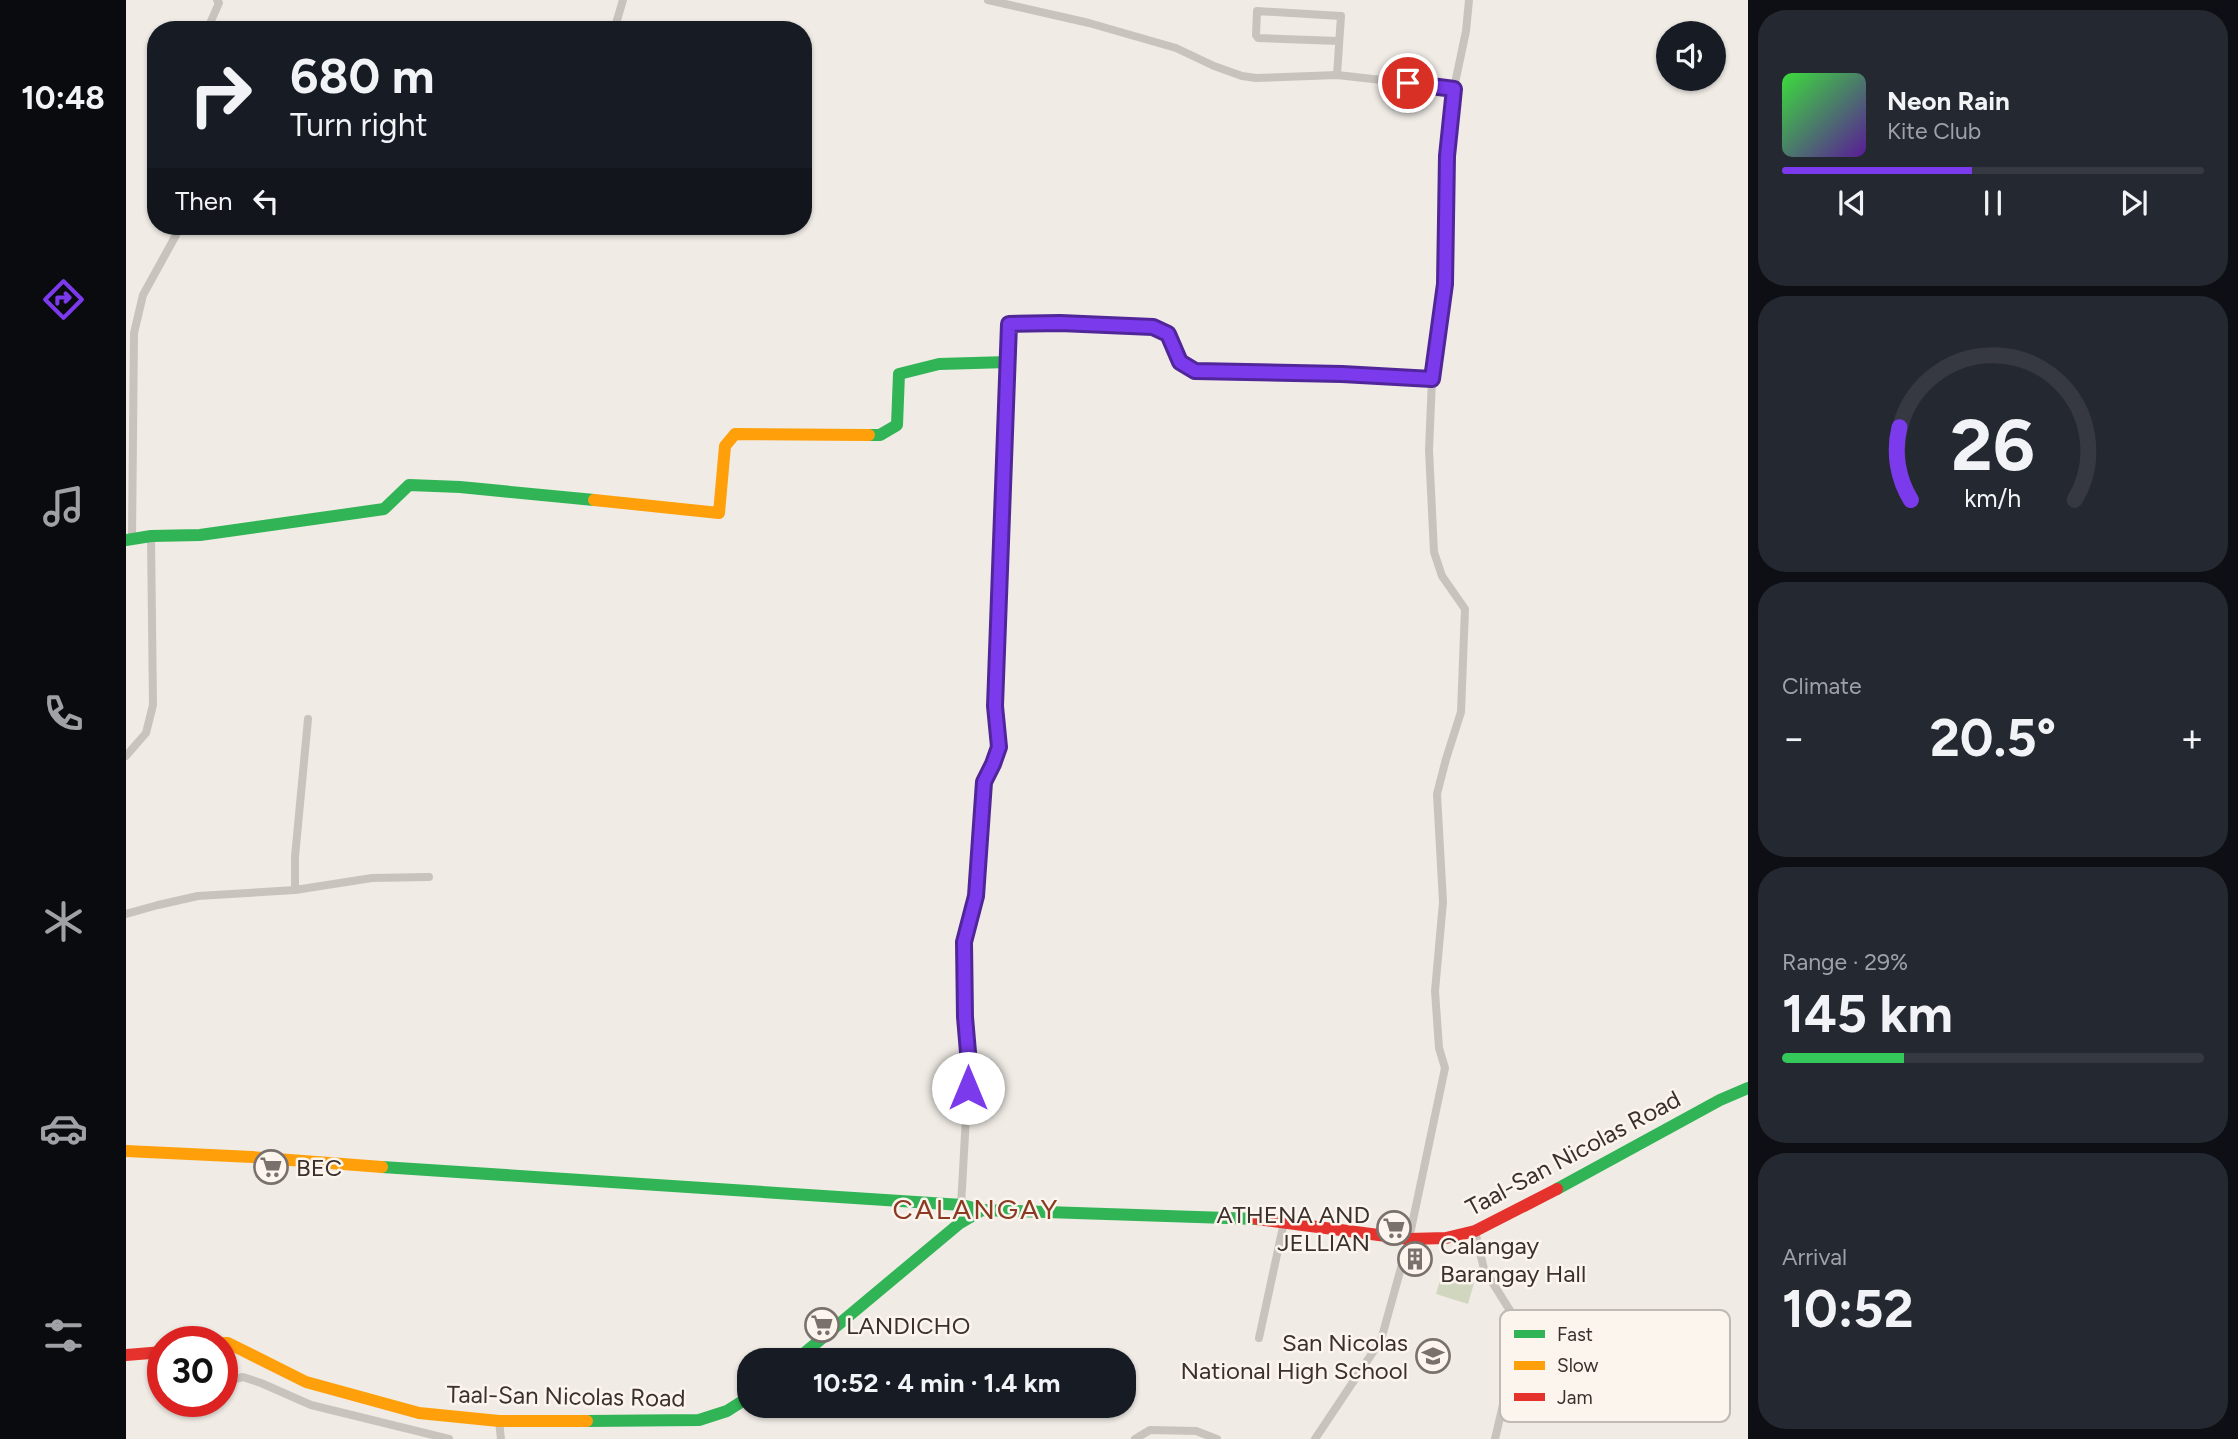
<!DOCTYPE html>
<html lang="en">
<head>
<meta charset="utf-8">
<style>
	:root { --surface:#171b24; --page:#242831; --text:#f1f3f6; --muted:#9ea1a6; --line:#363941; --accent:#7c3aed }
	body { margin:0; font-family:Figtree,sans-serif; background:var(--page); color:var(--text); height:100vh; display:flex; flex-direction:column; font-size:26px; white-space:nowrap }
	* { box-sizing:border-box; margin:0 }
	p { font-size:23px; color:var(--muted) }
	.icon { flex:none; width:38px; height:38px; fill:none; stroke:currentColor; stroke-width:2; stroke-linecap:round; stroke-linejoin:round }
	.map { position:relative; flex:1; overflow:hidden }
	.panel { display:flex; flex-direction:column; gap:10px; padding:10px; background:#0d0f14; width:490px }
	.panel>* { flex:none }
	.hud { position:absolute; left:21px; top:21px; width:665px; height:214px; border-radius:28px; box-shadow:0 2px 5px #0004; background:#171b24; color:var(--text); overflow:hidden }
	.tools { position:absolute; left:1530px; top:21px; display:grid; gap:14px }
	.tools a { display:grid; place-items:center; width:70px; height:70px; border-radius:50%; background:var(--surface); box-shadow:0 2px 5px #0004; font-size:35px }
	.speed { position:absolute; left:21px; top:1326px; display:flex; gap:14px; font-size:35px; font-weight:700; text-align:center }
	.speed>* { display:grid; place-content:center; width:91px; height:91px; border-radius:50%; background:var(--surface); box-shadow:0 2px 5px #0004; line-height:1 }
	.speed .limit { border:10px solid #d22; background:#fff; color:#111 }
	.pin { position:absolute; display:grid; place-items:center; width:60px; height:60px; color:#fff; margin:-30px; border:4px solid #fff; border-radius:50%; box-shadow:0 2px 7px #0007 }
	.me { position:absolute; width:77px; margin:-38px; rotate:0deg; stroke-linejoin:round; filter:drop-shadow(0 0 5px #0008) }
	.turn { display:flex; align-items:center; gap:24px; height:147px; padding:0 28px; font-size:32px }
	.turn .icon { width:91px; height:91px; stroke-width:2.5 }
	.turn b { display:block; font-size:49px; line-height:60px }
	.then { display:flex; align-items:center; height:66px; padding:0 28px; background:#0003; gap:14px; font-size:26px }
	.big { font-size:52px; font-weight:700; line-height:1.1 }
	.panel .tile { flex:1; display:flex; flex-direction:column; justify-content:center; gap:10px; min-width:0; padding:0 24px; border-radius:28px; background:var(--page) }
	.panel .dial { align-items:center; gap:0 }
	.dial svg { height:182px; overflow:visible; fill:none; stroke:var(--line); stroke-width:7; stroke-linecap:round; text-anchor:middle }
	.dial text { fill:var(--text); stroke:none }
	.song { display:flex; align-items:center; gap:21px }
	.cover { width:84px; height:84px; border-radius:10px; background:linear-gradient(135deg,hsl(120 70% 55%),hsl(270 70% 35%)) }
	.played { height:7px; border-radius:4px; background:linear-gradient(90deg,var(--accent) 45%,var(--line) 45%) }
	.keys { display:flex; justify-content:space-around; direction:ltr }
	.heat { display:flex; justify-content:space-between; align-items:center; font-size:38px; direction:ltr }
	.charge { height:10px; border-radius:5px; background:linear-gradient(90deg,#34c759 29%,var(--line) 0) }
	.trip { position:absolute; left:611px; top:1348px; width:399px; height:70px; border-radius:28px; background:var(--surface); box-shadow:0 2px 5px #0004; font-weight:700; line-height:70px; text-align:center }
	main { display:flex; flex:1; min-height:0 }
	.tabs { display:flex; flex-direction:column; width:126px; justify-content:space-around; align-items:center; background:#090b0e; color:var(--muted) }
	.tabs .icon { width:49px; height:49px }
	.tabs .current { color:var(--accent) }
	.tabs b { font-size:32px; color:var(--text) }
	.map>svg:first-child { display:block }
</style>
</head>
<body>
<main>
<nav class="tabs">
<b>10:48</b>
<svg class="icon current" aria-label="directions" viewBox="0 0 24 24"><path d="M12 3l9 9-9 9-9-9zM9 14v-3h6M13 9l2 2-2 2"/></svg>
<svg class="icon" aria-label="music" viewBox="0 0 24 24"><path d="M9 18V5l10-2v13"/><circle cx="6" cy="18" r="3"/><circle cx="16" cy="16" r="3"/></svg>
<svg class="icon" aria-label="phone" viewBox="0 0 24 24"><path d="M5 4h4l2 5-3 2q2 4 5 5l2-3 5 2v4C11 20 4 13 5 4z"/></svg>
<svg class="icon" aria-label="climate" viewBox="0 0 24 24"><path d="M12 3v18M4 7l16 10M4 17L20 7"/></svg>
<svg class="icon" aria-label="car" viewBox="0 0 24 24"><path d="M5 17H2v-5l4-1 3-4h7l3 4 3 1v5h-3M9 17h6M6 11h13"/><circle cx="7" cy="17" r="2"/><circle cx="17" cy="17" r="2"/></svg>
<svg class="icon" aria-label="filters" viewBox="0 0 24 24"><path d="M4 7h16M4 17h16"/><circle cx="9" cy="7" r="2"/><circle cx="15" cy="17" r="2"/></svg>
</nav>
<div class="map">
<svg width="1622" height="1439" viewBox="0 0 1622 1439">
	<rect width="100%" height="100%" fill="#f0ebe5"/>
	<polygon fill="#d1d6bf" points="1316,1274 1348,1283 1342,1304 1310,1294"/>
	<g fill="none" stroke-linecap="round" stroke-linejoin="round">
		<g stroke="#c9c3be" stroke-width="8">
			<polyline points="862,0 963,23 1050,48 1088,66 1116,76 1130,78 1211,75 1328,88"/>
			<polyline points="81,30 93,3 91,0"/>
			<polyline points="488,30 497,0"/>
			<polyline points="1211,75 1215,16 1131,11 1130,35 1132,38 1213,41"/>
			<polyline points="6,539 8,333 17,295 55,226"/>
			<polyline points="0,756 20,733 27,705 25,536"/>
			<polyline points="169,890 169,857 182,719"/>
			<polyline points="0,914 32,905 72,896 169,890 246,878 303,877"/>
			<polyline points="834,1223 843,1064 837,977 838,942 851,896 858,782 873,747 869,706 882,362"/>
			<polyline points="1349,1231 1358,1269 1395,1328 1369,1439"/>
			<polyline points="1133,1338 1158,1222"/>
			<polyline points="96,1375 109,1379 117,1377 135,1383 185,1405 323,1439"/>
			<polyline points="373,1421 375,1439"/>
			<polyline points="1009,1439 1024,1430 1070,1431 1091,1439"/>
			<polyline points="1189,1439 1255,1340 1283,1239 1319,1068 1313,1048 1309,991 1317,902 1311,794 1320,759 1335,712 1339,609 1316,576 1308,552 1303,450 1306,379 1319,283 1321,156 1328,88 1340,31 1343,0"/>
		</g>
		<g stroke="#30b455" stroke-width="12">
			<polyline points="743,435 754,435 771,425 773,374 813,364 882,362 883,324 934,322 1027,327 1042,334 1054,362 1069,371 1216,374 1306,379"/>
			<polyline points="0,540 25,536 74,535 258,509 283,485 334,487 468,500"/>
			<polyline points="256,1167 836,1205 856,1210"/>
			<polyline points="1431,1189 1594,1100 1622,1088"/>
			<polyline points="670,1360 834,1223 856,1210 1131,1219"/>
			<polyline points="461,1421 573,1420 601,1411 623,1397"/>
		</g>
		<g stroke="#ff9f0a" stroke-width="12">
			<polyline points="468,500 593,513 599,446 609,434 743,435"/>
			<polyline points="0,1151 126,1157 256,1167"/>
			<polyline points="96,1343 102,1343 180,1382 293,1413 373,1421 461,1421"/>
		</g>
		<g stroke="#e5322d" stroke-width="12">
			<polyline points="1131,1219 1283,1239 1320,1238 1349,1231 1431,1189"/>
			<polyline points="0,1355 37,1352"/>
		</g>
	</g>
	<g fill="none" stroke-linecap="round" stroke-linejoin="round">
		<g stroke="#51269a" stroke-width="18">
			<polyline id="route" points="842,1088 843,1064 839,1017 838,942 850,896 858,782 867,764 873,747 869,706 883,324 934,323 1027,327 1042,334 1054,362 1069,371 1216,374 1306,379 1319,284 1321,156 1328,89 1282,83"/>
		</g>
		<use href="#route" stroke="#7c3aed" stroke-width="12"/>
	</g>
	<defs>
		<g id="supermarket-ring" transform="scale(1.75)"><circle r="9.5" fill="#fbf5ee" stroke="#7a716c" stroke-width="1.5"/><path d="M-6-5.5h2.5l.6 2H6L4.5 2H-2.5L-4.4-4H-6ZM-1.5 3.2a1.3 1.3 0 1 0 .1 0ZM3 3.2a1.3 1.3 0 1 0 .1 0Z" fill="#7a716c"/></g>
		<g id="building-ring" transform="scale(1.75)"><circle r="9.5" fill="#fbf5ee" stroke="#7a716c" stroke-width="1.5"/><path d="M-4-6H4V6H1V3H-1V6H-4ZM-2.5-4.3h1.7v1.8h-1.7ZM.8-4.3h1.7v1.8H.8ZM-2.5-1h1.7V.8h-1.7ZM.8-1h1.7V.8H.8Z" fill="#7a716c"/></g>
		<g id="school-ring" transform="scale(1.75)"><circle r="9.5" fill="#fbf5ee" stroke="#7a716c" stroke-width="1.5"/><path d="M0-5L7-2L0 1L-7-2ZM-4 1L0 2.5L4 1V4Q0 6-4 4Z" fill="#7a716c"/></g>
	</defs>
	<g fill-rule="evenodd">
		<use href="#supermarket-ring" x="145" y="1167"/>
		<use href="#supermarket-ring" x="1268" y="1228"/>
		<use href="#building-ring" x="1289" y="1259"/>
		<use href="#supermarket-ring" x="696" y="1325"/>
		<use href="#school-ring" x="1307" y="1356"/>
	</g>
	<g text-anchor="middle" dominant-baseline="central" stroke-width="5" stroke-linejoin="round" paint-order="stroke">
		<g font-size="24" fill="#3b302b" stroke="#fbf5ee">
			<text transform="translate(1447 1153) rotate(-28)">Taal-San Nicolas Road</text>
			<text transform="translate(440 1396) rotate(1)">Taal-San Nicolas Road</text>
		</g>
		<g font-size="24" fill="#3b302b" stroke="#fbf5ee" text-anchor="start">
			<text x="170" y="1167">BEC</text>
			<text x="1244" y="1214" text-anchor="end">ATHENA AND<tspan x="1244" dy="28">JELLIAN</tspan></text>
			<text x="1314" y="1245">Calangay<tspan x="1314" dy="28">Barangay Hall</tspan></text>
			<text x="720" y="1325">LANDICHO</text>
			<text x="1282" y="1342" text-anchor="end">San Nicolas<tspan x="1282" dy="28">National High School</tspan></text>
		</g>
		<g font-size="28" letter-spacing="2" fill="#8c3b22" stroke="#fbf5ee">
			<text x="850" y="1209">CALANGAY</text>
		</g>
	</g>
	<rect x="1374" y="1310" width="230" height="112" rx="10" fill="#fbf5ee" stroke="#c1bab4" stroke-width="2"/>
	<rect x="1388" y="1330" width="31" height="8" fill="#30b455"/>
	<rect x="1388" y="1361" width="31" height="9" fill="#ff9f0a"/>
	<rect x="1388" y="1393" width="31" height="8" fill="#e5322d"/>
	<g font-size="19" fill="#3b302b">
		<text x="1431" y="1341">Fast</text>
		<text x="1431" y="1372">Slow</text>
		<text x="1431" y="1404">Jam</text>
	</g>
</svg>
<div class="tools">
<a><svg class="icon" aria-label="sound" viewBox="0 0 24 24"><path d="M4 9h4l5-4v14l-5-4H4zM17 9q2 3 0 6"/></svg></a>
</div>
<div class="speed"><div class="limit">30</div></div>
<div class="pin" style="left:1282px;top:83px;background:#d93025"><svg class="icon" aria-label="arrive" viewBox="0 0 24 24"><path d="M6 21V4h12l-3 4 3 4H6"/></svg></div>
<svg class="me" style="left:842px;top:1088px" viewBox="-20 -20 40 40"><circle r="19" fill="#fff"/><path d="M0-13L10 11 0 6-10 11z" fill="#7c3aed"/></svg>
<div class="trip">10:52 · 4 min · 1.4 km</div>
<div class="hud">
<div class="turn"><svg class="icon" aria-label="right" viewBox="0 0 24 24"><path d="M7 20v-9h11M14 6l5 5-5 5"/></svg><div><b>680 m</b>Turn right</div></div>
<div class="then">Then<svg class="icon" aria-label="left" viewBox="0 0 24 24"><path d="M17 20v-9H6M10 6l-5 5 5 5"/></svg></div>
</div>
</div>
<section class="panel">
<div class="tile">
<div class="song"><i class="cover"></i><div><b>Neon Rain</b><p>Kite Club</p></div></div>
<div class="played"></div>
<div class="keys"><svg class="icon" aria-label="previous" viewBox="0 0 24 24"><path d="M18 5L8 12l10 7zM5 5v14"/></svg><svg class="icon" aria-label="pause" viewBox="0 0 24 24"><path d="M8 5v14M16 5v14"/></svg><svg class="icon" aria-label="next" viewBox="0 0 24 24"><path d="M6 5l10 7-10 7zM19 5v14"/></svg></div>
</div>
<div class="tile dial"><svg viewBox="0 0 100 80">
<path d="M14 69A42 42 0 1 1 86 69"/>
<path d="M14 69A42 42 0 0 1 9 37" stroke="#7c3aed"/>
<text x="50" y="56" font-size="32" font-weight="700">26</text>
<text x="50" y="72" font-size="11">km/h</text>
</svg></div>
<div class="tile"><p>Climate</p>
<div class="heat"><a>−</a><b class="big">20.5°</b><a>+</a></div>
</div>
<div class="tile"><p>Range · 29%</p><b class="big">145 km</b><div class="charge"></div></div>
<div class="tile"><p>Arrival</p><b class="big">10:52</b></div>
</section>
</main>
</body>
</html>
